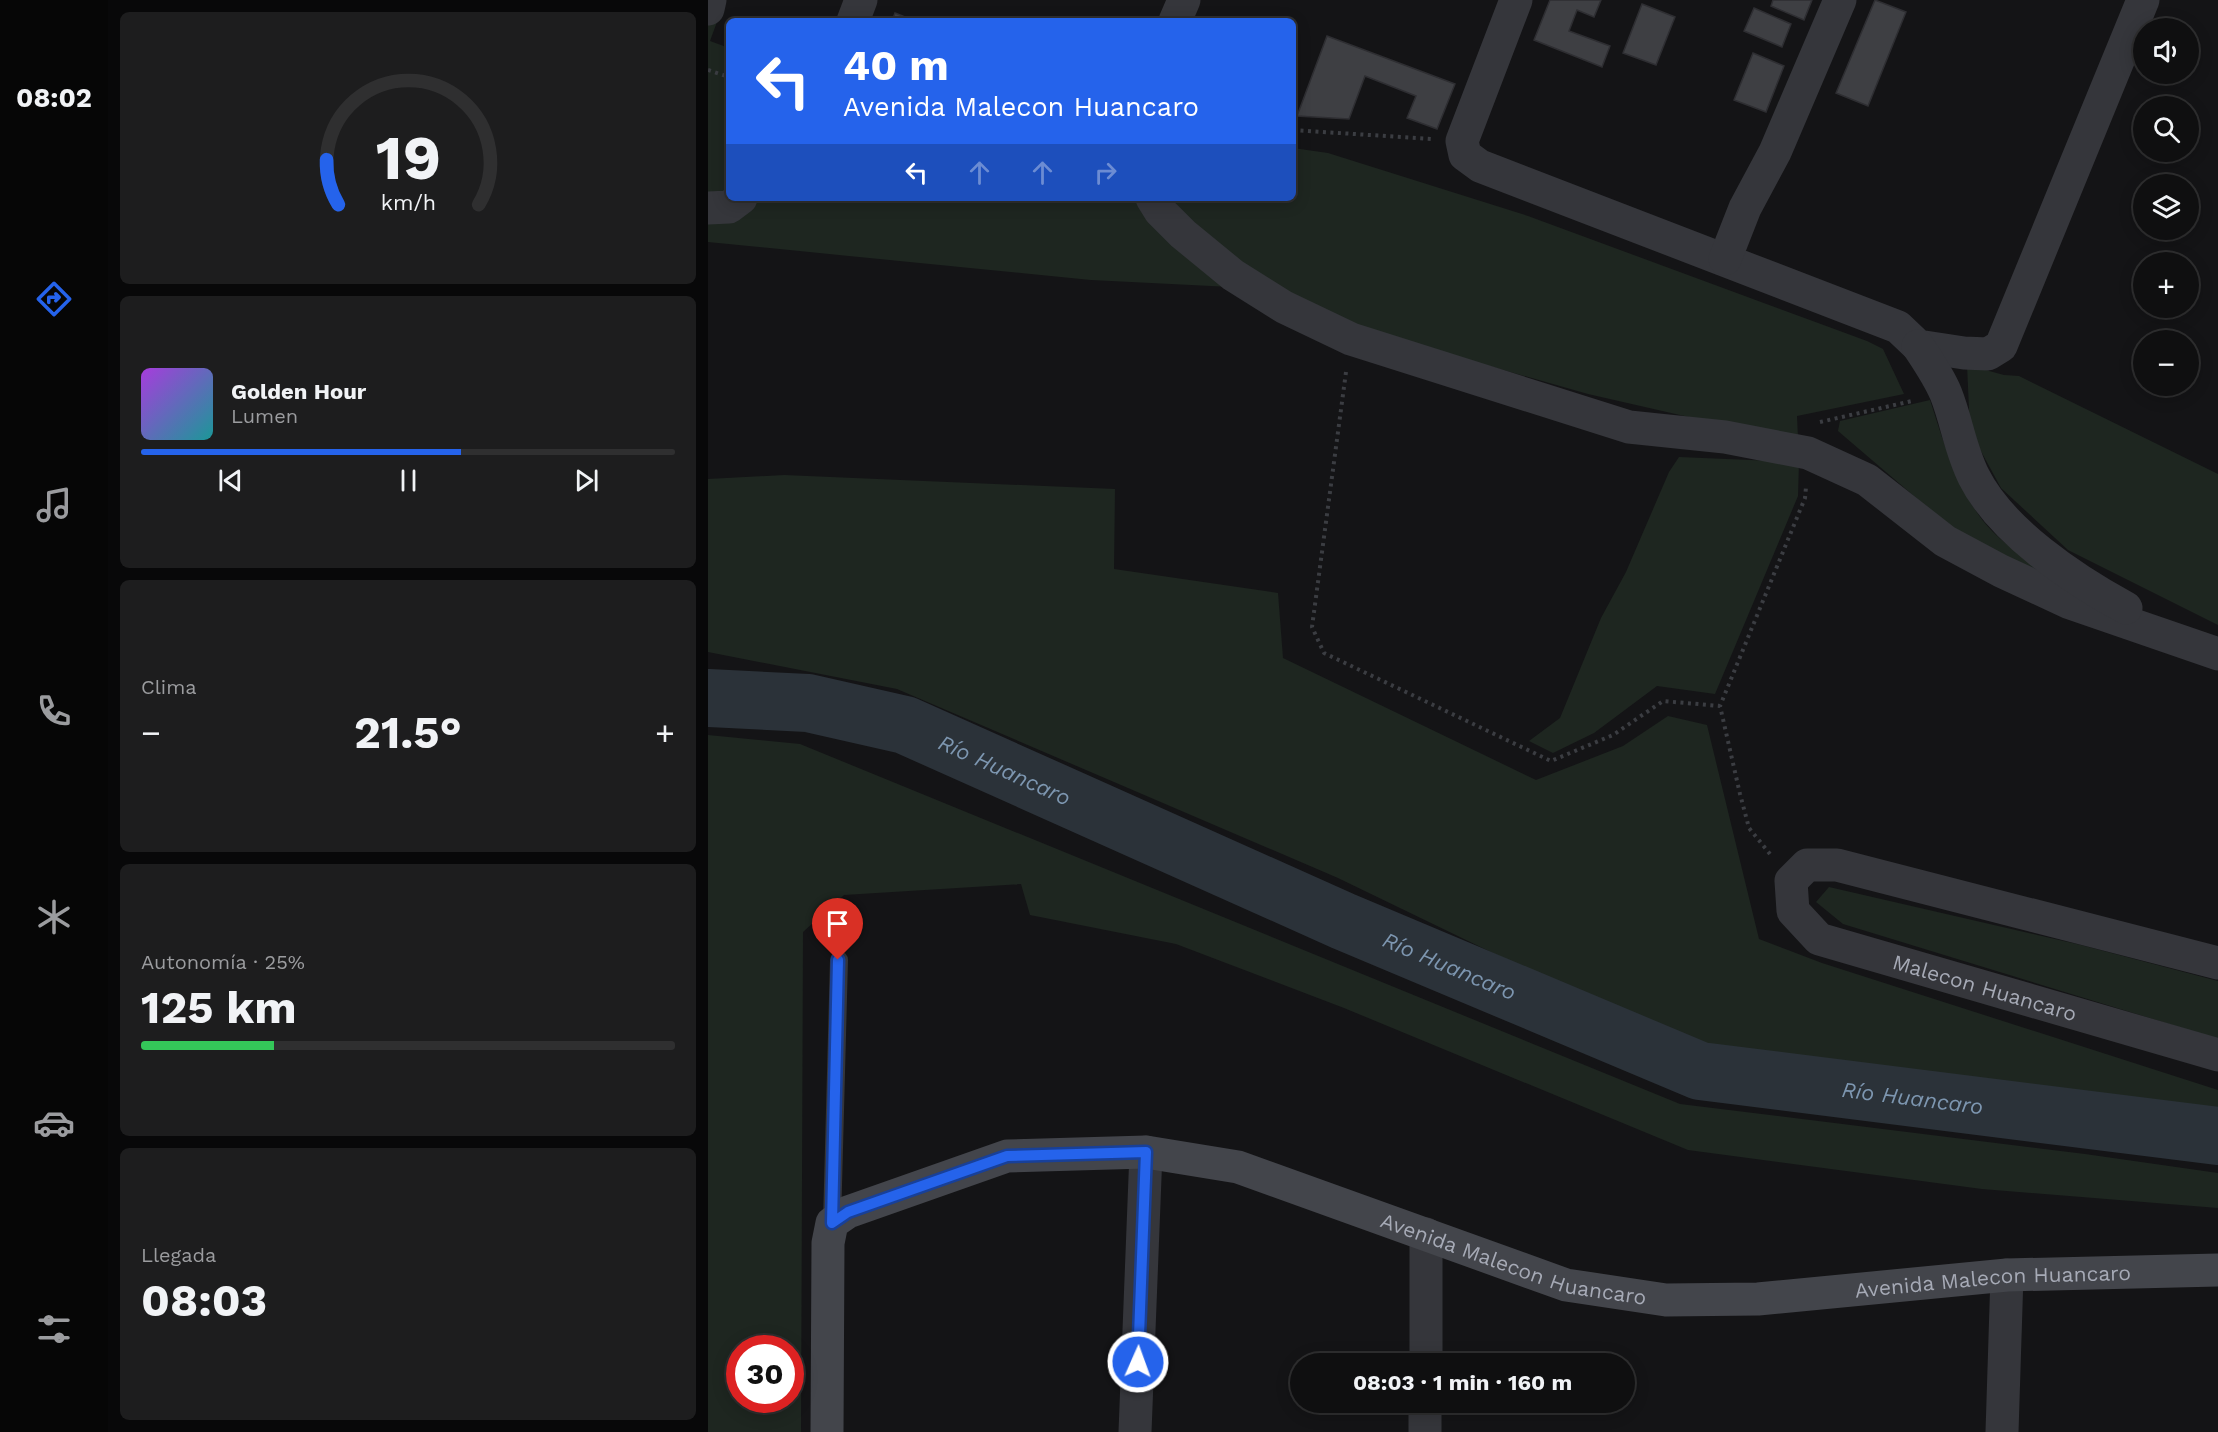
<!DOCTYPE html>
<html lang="es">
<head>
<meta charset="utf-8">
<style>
	:root { --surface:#0f0f10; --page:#1d1d1e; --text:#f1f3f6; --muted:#9b9c9f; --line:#2f2f30; --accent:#2563eb }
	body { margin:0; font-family:"Work Sans",sans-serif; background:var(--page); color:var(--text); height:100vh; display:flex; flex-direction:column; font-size:22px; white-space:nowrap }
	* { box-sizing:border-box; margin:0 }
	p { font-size:20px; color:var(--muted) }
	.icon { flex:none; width:33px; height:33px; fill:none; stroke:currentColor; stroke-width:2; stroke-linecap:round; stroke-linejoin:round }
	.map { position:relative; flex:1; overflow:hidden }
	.panel { display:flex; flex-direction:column; gap:12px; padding:12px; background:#080809; width:600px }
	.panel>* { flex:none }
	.guide { position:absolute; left:18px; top:18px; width:570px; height:183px; border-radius:9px; box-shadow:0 3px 15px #0003,0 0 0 2px var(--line); background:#2563eb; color:#fff; overflow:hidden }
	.buttons { position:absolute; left:1425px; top:18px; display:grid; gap:12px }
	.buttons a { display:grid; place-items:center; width:66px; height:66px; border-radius:50%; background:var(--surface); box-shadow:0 3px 15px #0003,0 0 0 2px var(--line); font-size:30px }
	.speed { position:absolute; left:18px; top:1335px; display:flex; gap:12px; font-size:30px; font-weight:700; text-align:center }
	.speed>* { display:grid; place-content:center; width:78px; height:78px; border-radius:50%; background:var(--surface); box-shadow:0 3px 15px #0003,0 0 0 2px var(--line); line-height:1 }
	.speed .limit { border:9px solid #d22; background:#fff; color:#111 }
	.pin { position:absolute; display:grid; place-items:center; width:51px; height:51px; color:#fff; margin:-62px -26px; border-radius:50% 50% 50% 0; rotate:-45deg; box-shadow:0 0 6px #0007 }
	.pin .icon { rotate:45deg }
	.me { position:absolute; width:66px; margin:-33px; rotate:2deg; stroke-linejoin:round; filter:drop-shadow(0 0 4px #0008) }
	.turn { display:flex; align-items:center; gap:21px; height:126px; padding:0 18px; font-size:27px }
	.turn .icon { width:78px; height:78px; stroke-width:2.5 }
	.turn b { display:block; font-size:42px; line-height:51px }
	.lanes { display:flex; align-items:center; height:57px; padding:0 18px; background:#0003; justify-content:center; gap:30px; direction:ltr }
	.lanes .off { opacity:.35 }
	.big { font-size:45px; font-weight:700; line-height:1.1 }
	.panel .widget { flex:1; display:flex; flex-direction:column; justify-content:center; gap:9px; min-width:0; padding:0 21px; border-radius:9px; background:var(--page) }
	.panel .dial { align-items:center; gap:0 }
	.dial svg { height:156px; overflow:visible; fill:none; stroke:var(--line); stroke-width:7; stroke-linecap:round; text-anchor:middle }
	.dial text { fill:var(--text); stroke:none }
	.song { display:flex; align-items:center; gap:18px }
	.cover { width:72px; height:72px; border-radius:9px; background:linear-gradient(135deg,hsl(280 70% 55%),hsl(180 70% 35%)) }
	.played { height:6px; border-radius:3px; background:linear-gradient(90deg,var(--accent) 60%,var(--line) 60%) }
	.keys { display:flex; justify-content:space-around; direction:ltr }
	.heat { display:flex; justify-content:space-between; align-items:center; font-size:33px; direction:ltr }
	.charge { height:9px; border-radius:4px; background:linear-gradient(90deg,#34c759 25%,var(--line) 0) }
	.trip { position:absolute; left:582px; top:1353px; width:345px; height:60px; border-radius:30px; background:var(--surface); box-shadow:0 3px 15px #0003,0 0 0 2px var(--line); font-weight:700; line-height:60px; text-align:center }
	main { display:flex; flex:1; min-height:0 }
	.tabs { display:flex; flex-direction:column; width:108px; justify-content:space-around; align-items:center; background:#060606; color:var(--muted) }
	.tabs .icon { width:42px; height:42px }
	.tabs .active { color:var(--accent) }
	.tabs b { font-size:27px; color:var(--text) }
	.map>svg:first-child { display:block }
</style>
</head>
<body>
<main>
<nav class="tabs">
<b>08:02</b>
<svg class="icon active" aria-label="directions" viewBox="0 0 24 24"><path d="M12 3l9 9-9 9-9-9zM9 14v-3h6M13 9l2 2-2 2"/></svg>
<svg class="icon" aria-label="music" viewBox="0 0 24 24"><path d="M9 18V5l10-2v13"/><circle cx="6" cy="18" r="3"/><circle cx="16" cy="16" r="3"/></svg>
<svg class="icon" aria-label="phone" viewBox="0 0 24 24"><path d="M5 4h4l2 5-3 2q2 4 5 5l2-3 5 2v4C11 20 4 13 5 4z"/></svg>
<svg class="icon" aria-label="climate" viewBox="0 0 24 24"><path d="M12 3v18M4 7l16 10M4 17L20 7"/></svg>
<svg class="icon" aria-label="car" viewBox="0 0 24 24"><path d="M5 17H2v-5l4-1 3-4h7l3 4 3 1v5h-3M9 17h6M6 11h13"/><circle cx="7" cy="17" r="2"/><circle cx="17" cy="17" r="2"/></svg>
<svg class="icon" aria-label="filters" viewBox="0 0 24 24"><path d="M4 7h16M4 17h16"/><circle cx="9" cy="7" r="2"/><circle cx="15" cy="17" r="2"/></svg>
</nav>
<section class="panel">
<div class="widget dial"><svg viewBox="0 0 100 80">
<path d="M14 69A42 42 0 1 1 86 69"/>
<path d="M14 69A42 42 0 0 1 8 46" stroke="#2563eb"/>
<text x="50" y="56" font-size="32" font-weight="700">19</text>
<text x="50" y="72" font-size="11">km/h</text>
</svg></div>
<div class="widget">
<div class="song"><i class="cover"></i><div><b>Golden Hour</b><p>Lumen</p></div></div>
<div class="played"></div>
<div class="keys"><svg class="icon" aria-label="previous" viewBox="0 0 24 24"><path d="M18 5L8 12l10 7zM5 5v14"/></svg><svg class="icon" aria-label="pause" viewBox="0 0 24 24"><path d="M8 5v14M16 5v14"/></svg><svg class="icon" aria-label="next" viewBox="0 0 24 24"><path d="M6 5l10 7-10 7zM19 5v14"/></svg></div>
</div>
<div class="widget"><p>Clima</p>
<div class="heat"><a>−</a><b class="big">21.5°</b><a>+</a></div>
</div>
<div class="widget"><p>Autonomía · 25%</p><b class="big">125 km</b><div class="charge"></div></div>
<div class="widget"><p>Llegada</p><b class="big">08:03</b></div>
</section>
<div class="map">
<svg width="1510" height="1432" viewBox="0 0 1510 1432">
	<rect width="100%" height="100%" fill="#141416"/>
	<g fill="#1e2620" fill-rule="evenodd">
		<polygon points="0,0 17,0 2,41 21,48 21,198 427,198 432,207 523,287 383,280 0,242"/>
		<polygon points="585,148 620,153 820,216 1159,341 1175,349 1196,394 1089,416 1090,438 985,418 880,394 704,344 646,331 532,266 486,229 464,198 585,198"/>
		<polygon points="1259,365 1296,375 1311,376 1510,474 1510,625 1360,550 1293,488 1262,431"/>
		<path d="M1222,400C1236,443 1252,499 1285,532C1302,549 1326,562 1345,576L1282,561L1130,431L1132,421Z"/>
		<polygon points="971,457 1091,462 1090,496 1007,694 949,686 886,733 845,753 821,741 852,718 893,618 918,572 961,472"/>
		<polygon points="76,475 407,489 406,569 570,593 575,658 828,780 915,746 960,716 999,725 1051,939 1114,963 1510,1090 1510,1122 1289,1093 1021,1054 942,1029 630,878 189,689 0,652 0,479"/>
		<path d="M0,735L92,744L972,1104L1377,1154L1510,1173V1208L1274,1189L980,1150L636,1008L468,944L322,915L313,884L136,895L95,932L93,1432H0ZM82,1348V1400H32V1348Z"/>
		<polygon points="1121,887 1373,945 1510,981 1510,1039 1135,924 1108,902"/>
	</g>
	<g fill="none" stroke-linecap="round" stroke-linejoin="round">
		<path stroke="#2b3239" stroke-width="58" id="s1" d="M0,698L100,703L197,725L635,921L992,1071L1510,1136"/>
	</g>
	<g fill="#3e3f43" stroke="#2e2e32" stroke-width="1.5">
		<polygon points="842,0 893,0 886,17 869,10 861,31 902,46 894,67 826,40"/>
		<polygon points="1065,0 1104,0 1096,20 1063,6"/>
		<polygon points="1167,0 1198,12 1160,106 1128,93"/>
		<polygon points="934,4 967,17 948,65 915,53"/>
		<polygon points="1046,8 1083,24 1074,47 1036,31"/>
		<polygon points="187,13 207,21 184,21"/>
		<polygon points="619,36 747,84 729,129 699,118 708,96 657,76 641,119 589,116"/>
		<polygon points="1045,53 1076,66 1058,112 1026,100"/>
	</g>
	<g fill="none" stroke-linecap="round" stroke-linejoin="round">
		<g stroke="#3b3d42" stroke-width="4" stroke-dasharray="3 4.5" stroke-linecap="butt">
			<polyline points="0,70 21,77"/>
			<polyline points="585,130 723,139"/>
			<polyline points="638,372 604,627 616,653 843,761 905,735 955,701 1012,706"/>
			<polyline points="1112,422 1204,401"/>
			<polyline points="1062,854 1041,828 1032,794 1012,706 1097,498 1098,487"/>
		</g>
		<polyline stroke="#35363b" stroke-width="18" points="124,1223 131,960"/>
		<g stroke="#35363b" stroke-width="33">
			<polyline points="808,0 754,141 757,155 772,166 1190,327 1210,346 1256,353 1280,354 1293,346 1435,0"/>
			<polyline points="0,9 2,0"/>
			<polyline points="145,21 153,0"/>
			<polyline points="467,21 476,0"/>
			<polyline points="444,198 452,211 475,234 525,275 576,307 643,339 921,427 1017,437 1100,453 1159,480 1237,541 1293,571 1362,603 1510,654"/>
			<polyline points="0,208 21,207 33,198"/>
			<polyline points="1017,259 1037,208 1067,152 1132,0"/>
			<path d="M1210,346C1220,361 1231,377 1238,394C1249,422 1252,449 1266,477C1293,531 1365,579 1418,608"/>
			<path id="s2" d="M1510,963L1129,865H1099L1083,881L1085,911L1111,939L1510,1055"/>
			<polyline points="718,1364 718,1234"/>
			<polyline points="427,1432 438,1152"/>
			<polyline points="717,1432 717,1402"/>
			<polyline points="1294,1432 1299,1275"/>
		</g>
		<path stroke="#43454b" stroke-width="33" id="s3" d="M119,1432L120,1243L124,1223L140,1212L299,1156L438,1152L530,1167L858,1285L958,1300L1050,1299L1299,1275L1510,1270"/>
	</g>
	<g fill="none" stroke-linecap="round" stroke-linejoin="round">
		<g stroke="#184099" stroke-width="15">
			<polyline id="route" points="130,960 124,1223 140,1212 299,1156 438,1152 430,1362"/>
		</g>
		<use href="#route" stroke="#2563eb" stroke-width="10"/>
	</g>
	<g text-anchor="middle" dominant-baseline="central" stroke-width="6" stroke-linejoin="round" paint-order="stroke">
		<g font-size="21" fill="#a6aab6" stroke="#0f0f11">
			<text stroke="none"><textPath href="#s2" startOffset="687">Malecon Huancaro</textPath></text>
			<text stroke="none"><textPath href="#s3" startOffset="921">Avenida Malecon Huancaro</textPath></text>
			<text stroke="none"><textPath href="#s3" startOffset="1407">Avenida Malecon Huancaro</textPath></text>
		</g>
		<g font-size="22" font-style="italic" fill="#7d96b0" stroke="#0f0f11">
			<text stroke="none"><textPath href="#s1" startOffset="309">Río Huancaro</textPath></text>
			<text stroke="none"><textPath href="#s1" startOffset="795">Río Huancaro</textPath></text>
			<text stroke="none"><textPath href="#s1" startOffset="1281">Río Huancaro</textPath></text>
		</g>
	</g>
</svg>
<div class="buttons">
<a><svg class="icon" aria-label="sound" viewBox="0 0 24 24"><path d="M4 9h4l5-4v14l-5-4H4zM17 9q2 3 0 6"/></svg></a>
<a><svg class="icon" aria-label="search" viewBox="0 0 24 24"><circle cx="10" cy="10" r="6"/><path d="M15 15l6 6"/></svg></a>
<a><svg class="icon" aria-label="layers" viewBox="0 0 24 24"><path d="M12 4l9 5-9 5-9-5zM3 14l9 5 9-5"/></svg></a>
<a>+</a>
<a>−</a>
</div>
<div class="speed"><div class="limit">30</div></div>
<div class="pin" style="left:130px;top:960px;background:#d93025"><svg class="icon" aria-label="arrive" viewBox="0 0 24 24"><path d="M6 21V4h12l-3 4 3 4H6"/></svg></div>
<svg class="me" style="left:430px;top:1362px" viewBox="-20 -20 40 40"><circle r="17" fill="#2563eb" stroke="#fff" stroke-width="3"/><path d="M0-11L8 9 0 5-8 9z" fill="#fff"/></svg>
<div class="trip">08:03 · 1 min · 160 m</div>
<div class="guide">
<div class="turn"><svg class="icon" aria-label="left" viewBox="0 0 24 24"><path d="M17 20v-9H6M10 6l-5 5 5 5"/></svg><div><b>40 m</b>Avenida Malecon Huancaro</div></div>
<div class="lanes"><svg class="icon" aria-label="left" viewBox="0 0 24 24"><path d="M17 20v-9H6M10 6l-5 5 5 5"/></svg><svg class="icon off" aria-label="ahead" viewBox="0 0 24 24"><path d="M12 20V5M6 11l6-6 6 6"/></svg><svg class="icon off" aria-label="ahead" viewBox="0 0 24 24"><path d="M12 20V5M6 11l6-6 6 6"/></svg><svg class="icon off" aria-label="right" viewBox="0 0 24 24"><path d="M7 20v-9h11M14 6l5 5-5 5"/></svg></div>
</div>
</div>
</main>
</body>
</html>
